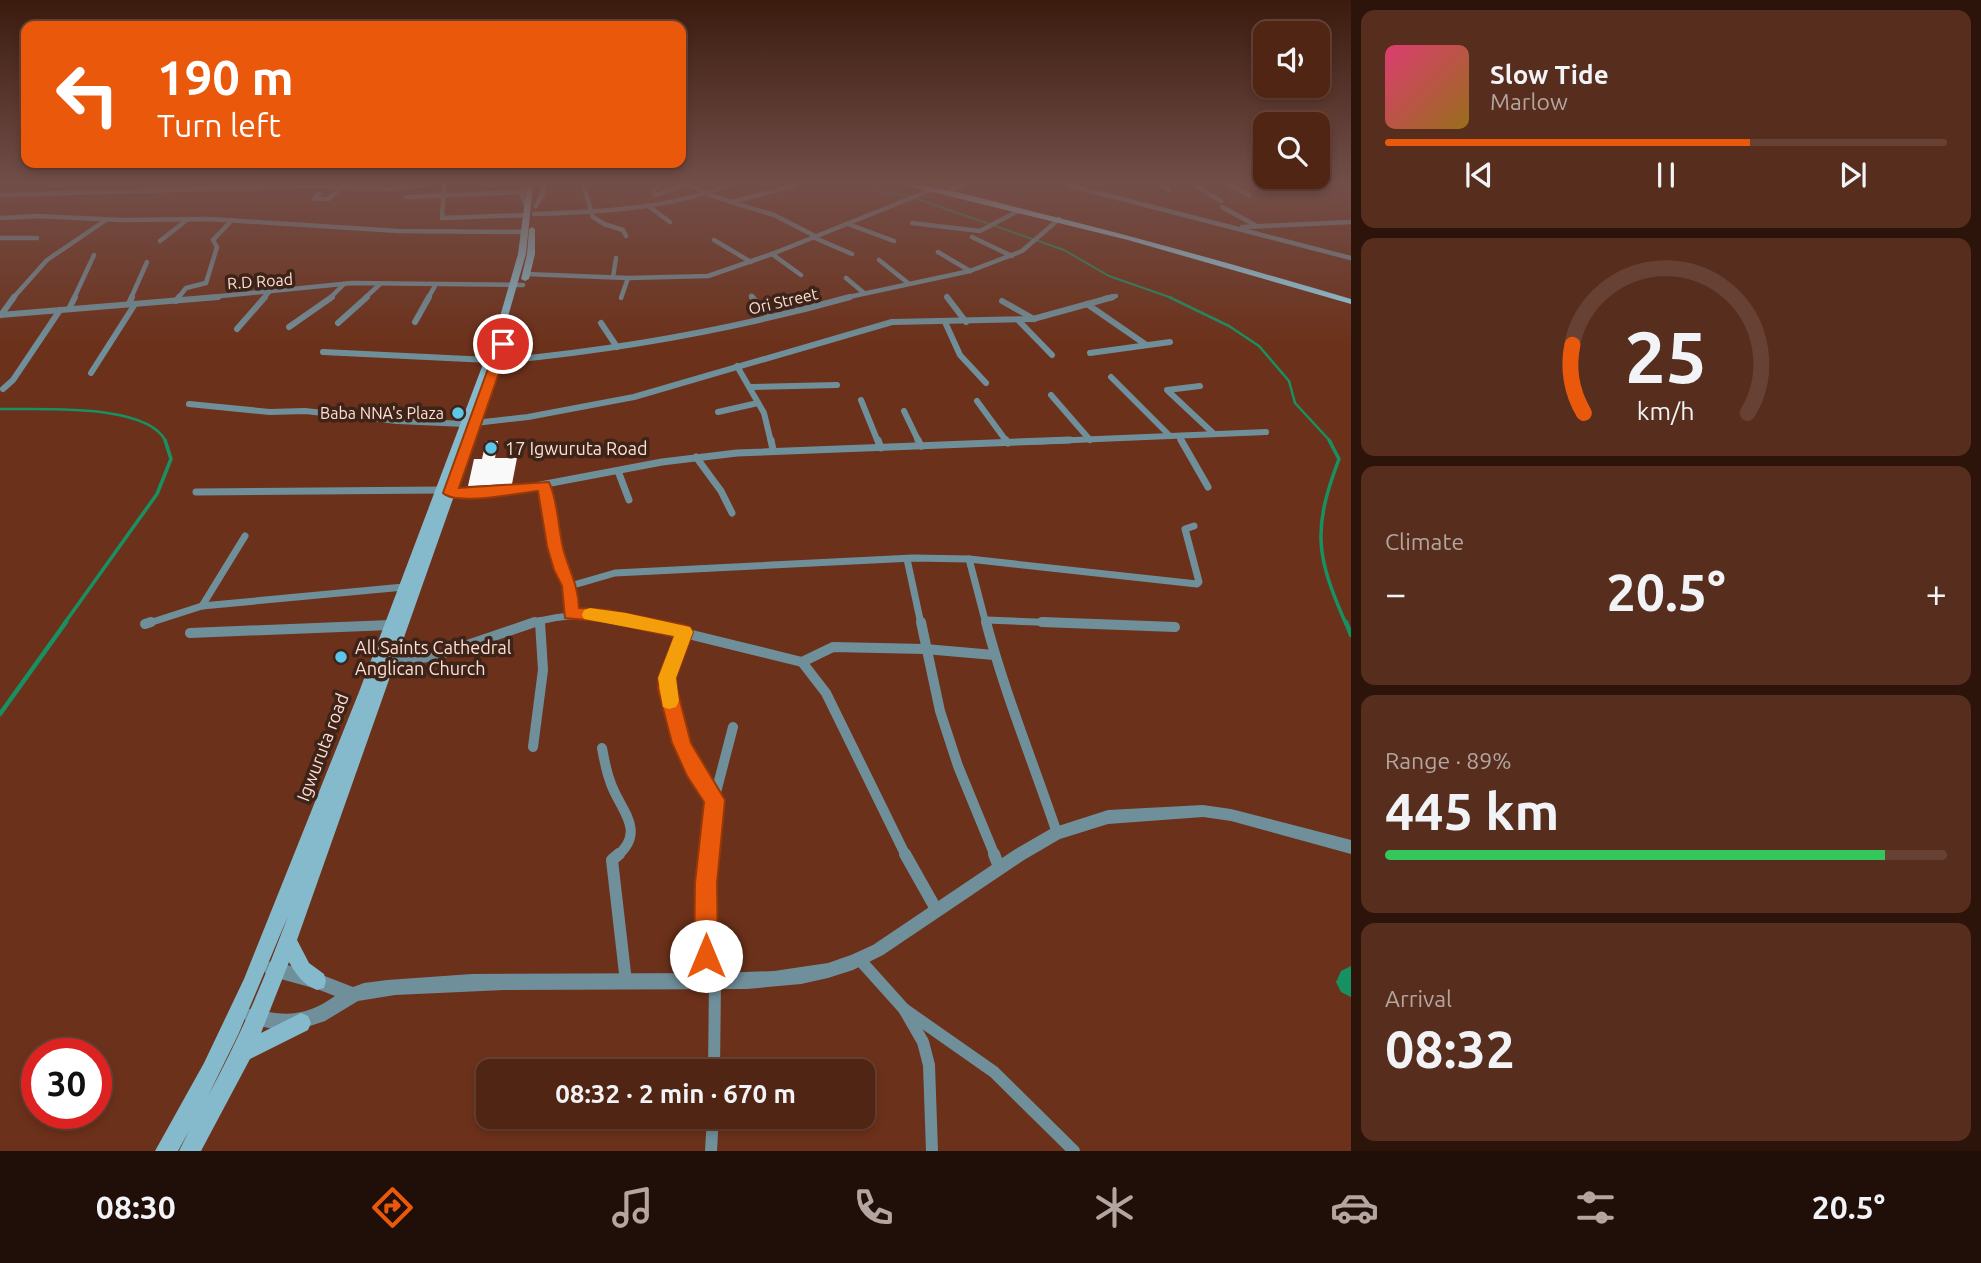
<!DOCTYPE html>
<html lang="en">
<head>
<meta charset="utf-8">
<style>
	:root { --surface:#512514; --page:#572d1d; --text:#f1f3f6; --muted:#b4a5a0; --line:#674234; --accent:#ea580c }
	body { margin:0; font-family:Ubuntu,sans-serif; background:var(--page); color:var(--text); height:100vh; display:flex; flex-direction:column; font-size:26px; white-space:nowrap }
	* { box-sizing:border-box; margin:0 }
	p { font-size:23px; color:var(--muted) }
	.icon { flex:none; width:38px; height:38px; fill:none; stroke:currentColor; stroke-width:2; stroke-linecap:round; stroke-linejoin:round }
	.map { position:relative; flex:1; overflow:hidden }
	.side { display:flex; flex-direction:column; gap:10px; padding:10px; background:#2d140b; width:630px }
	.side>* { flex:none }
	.banner { position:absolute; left:21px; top:21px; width:665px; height:147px; border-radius:14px; box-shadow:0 4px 10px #0003,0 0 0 2px var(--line); background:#ea580c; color:#fff; overflow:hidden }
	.fabs { position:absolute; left:1253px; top:21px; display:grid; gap:14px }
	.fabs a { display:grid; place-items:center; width:77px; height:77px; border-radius:14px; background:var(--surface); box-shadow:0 4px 10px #0003,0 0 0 2px var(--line); font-size:35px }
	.speed { position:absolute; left:21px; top:1038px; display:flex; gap:14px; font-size:35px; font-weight:700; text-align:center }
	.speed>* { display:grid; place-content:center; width:91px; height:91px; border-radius:50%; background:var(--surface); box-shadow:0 4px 10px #0003,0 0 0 2px var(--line); line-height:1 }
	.speed .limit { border:10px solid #d22; background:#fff; color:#111 }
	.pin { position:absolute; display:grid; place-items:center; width:60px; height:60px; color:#fff; margin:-30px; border:4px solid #fff; border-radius:50%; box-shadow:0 2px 7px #0007 }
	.me { position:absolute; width:77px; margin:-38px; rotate:0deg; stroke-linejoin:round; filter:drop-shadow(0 0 5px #0008) }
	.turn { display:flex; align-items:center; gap:24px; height:147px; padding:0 21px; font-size:32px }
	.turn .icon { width:91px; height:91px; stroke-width:2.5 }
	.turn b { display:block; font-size:49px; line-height:60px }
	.big { font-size:52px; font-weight:700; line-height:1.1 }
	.side .card { flex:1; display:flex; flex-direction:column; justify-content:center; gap:10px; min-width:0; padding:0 24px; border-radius:14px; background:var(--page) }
	.side .dial { align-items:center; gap:0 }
	.dial svg { height:182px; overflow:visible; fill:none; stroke:var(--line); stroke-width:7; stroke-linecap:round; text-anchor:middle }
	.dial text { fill:var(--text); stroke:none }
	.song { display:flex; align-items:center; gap:21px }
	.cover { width:84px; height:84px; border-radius:10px; background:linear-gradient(135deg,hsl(340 70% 55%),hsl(40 70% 35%)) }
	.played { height:7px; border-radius:4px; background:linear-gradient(90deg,var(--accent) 65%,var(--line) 65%) }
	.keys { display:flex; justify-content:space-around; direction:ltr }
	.heat { display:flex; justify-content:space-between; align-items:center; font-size:38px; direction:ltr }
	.charge { height:10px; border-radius:5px; background:linear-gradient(90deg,#34c759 89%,var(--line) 0) }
	.trip { position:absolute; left:476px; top:1059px; width:399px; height:70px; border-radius:14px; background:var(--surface); box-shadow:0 4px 10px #0003,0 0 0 2px var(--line); font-weight:700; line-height:70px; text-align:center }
	.tabs { display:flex; height:112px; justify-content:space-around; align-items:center; background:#200f08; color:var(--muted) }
	.tabs .icon { width:49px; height:49px }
	.tabs .on { color:var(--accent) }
	.tabs b { font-size:32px; color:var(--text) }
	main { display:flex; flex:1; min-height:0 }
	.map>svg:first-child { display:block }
</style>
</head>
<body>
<main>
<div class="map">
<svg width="1351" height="1151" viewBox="0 0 1351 1151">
	<rect width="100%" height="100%" fill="#6c311a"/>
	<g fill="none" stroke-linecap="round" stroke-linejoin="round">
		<polyline stroke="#189162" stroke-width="2" points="873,185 884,193 906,195 1064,250 1109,276 1172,298"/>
		<g stroke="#189162" stroke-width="2.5">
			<polyline points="1169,297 1229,326 1259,346 1289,381 1295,403 1331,442"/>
			<path d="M0,409C36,410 149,402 166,442"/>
		</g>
		<g stroke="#189162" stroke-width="3.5">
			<path d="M1329,440L1339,459C1312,530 1316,556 1346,624"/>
			<polyline points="64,624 157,494 171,459 165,440"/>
		</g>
		<g stroke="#189162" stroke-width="4.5">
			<polyline points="1346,622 1351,635"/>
			<polyline points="0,714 66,622"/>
		</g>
		<polygon fill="#189162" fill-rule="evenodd" points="1351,966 1351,997 1341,992 1336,982 1341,971"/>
	</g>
	<polygon fill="#f9f9f9" points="486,441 498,441 495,458 517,458 512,484 468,486 474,459 482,459"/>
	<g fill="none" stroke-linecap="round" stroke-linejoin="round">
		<g stroke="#6f909b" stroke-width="4.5">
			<polyline points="444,185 442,218 526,215"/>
			<polyline points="659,185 653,190 655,195 686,185"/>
			<polyline points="689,185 709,193"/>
			<polyline points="1067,185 1351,258"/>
			<polyline points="1162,185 1169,190"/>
			<polyline points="1194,185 1221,201"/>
			<polyline points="1229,185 1249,195"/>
			<polyline points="584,187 593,217 604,224 623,230 626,236"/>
			<polyline points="950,189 963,185"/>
			<polyline points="320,193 314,199 328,199 344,186"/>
			<polyline points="707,194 732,202 796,185"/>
			<polyline points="0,195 303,186 390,189 426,185"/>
			<polyline points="406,197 523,192"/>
			<polyline points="731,202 774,215 817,237"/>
			<polyline points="647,205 670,222"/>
			<polyline points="1222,207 1255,225"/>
			<path d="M534,214C600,212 667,209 729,185"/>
			<polyline points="0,218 38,216 121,220 210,219 398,231 524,232"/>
			<polyline points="912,223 980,231 1020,210"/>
			<polyline points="848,224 894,241"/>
			<polyline points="1242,227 1351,222"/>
			<polyline points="972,237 1012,256"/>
			<polyline points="0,238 37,238"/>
			<polyline points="815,238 852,254"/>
			<polyline points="714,240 751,262"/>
			<polyline points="160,241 188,219"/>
			<polyline points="938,252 970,271"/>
			<polyline points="772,254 801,275"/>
			<polyline points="879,260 908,283"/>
			<polyline points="526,274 628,278 708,276 772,254 931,190"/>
			<polyline points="613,277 616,258"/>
			<polyline points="846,278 864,293"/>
			<polyline points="751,296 753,298"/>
			<polyline points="13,298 47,260 106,220"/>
			<polyline points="74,298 94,255"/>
			<polyline points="131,298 147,262"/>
			<polyline points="178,298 186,288 206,283 217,247 213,240 232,220"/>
			<polyline points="201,298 352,283 523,285"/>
			<polyline points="264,298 270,291"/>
			<polyline points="330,298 344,284"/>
			<polyline points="365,298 380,284"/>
			<polyline points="428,298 435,286"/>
			<polyline points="621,298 628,278"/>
			<polyline points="844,298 970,271 1022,251 1059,219"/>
			<polyline points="1105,298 1116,296"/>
		</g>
		<g stroke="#6f909b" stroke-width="6">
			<polyline points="752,297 769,317"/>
			<polyline points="947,297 966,322"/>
			<polyline points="176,301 179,297"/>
			<polyline points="1002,301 1034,319"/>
			<polyline points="129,304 132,297"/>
			<polyline points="1087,304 1145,344"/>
			<polyline points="69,309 75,297"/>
			<polyline points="0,315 218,297"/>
			<polyline points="1,315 14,297"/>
			<polyline points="1018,320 1052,355"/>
			<polyline points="415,322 429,297"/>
			<polyline points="945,322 960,355 986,383"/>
			<polyline points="338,323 367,297"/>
			<polyline points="601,323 617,347"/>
			<polyline points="289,327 332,297"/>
			<polyline points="237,329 265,297"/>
			<polyline points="323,352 489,360"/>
			<polyline points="1090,353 1170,342"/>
			<path d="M498,361C618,350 735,329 850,297"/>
			<polyline points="737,366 764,413 771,442"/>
			<polyline points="91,373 135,304"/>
			<polyline points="1111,377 1170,436"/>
			<polyline points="1200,386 1167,390 1214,434"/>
			<polyline points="750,387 837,385"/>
			<polyline points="3,389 13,380 60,310"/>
			<polyline points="1051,395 1090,440"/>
			<polyline points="861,400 878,442"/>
			<polyline points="977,401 1007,442"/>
			<polyline points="189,404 270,412 305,411 397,421 465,424"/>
			<polyline points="904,411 919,442"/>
			<polyline points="718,412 758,403"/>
			<polyline points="475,423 528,417 634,397 892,322 1033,319 1113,297"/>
			<polyline points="1179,436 1182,442"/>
			<polyline points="1026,442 1266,432"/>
		</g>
		<g stroke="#6f909b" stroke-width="7">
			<polyline points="771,440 773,450"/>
			<polyline points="878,440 881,448"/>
			<polyline points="918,440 921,446"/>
			<polyline points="1006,440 1008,443"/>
			<polyline points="1181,440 1208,487"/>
			<polyline points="696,457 721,491 732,513"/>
			<polyline points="618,471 629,500"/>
			<polyline points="544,485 555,546 562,571 570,586 571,614"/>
			<polyline points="196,492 441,490"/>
			<polyline points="451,493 514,490 662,462 737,453 1070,440"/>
			<polyline points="907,559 921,624"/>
			<polyline points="969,559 986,624"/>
			<polyline points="570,586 615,573 913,558 969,559 1197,584 1199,582 1185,529 1194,526"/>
			<polyline points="202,606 245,536"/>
			<polyline points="987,620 1089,624"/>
			<polyline points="146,624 202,606 404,587"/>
			<path d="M530,624C568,611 607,614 646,624"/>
		</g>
		<g stroke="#6f909b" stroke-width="10">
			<polyline points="639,622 802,662 826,693 906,856"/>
			<polyline points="921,622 940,711 958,766 995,856"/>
			<path d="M986,622C1005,694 1033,762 1057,833"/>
			<polyline points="1042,622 1175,627"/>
			<polyline points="145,624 151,622"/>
			<path d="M684,632C679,647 669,663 667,679C661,721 692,767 714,800"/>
			<polyline points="190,633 390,625"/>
			<polyline points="802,662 833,647 925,649 994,655"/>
			<polyline points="390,664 438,655 535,622"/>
			<polyline points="533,747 543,670 540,622"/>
			<path d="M602,748C604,759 606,770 610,781C618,808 648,830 617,856"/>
			<polyline points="708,856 714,800 733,727"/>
		</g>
		<g stroke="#6f909b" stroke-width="12">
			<polyline points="619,854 612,860 626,982"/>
			<polyline points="905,854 936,909"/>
			<polyline points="994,854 999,867"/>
			<polyline points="860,960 904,1009 994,1072 1074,1151"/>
			<polyline points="706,981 708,854"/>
			<polyline points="904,1009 923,1042 929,1065 932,1151"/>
			<polyline points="714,1071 715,981"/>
			<polyline points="711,1151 713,1116"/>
		</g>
		<g fill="#6f909b" fill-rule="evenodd">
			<polygon points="520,185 526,185 525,196 529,208 525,208 519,196"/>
			<polygon points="540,185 546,185 545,195 537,208 533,208 539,195"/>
			<path d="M1203,805L1231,809L1351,840V854L1231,821L1203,817L1108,824L1060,839L1024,860L883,955L853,970L828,978L801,984L747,989L504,990L395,995L358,1001L325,1021L301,1029H272L246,1022L244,1016L246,1010C254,1007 260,1010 269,1012C294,1017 314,1011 335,996L317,989L266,975L264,969L266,963L272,961L317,973L353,987L364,983L387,980L472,974L719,973L774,971L828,963L851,955L873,945L1014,850L1052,828L1108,810Z"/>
		</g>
		<g fill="#84bacc" fill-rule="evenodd">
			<path d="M527,185H533L526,254L505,327L479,399L493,363L497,360L501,363L297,940L309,963L324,974L326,981L324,988L317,990C303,985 296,974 289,962L261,1033L301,1013L308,1016L311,1023L308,1030L250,1059L201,1151H179L189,1131L178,1151H155L204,1063L244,979L359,692L497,327L518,254ZM288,916C265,978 240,1037 208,1096L238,1035Z"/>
			<polygon points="532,227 535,229 535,254 529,279 525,281 521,279 527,254 529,229"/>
		</g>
		<path fill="#93daf1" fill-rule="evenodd" d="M904,185C942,185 997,203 1035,212C1141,238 1246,268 1351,299V304L1128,240Z"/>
	</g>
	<linearGradient id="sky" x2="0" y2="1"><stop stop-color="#3b1b0e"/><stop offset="0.53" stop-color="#724e49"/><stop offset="1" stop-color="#724e49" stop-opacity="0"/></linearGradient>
	<rect width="1351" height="346" fill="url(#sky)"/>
	<path fill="#ea580c" stroke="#983908" stroke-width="2" d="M503,341L509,344L459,488L549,482C558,501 558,527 563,548C569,571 578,584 579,608L608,610L684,625L690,627L693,632L676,678L677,689L691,743L725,800L717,883L718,956L714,965L706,968L697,965L694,956L695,883L704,802L687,776L672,743L658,689V678L674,637L608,622L565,618L562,586L554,570L547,546L538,491C518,493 456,506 443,493L497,344Z"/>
	<polygon fill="#f59e0b" points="590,608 626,613 690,627 693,632 676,678 679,701 676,707 669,709 663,707 658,678 674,636 584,619 582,615 584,610"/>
	<g fill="#5cc7e8" stroke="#3e2319" stroke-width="2.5">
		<circle cx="458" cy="413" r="7"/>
		<circle cx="491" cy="448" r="7"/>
		<circle cx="341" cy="657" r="7"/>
	</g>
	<g text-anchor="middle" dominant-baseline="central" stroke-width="7" stroke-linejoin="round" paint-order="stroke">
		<g font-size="16" fill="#fddfd4" stroke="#3e2319">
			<text transform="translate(260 281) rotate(-4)">R.D Road</text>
			<text transform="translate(783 301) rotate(-13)">Ori Street</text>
		</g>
		<g font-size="16" fill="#fddfd4" stroke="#3e2319" text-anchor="end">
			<text x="444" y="413">Baba NNA's Plaza</text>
		</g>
		<g font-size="18" fill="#fddfd4" stroke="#3e2319" text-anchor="start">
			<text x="505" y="448">17 Igwuruta Road</text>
			<text x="355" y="647">All Saints Cathedral<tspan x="355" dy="21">Anglican Church</tspan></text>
		</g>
		<g font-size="18" fill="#fddfd4" stroke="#3e2319">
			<text transform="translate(322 747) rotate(-69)">Igwuruta road</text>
		</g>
	</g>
</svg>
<div class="fabs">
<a><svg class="icon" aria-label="sound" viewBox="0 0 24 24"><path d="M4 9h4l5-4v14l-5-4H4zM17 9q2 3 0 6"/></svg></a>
<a><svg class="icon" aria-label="search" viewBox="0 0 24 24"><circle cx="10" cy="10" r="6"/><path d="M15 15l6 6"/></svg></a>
</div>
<div class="speed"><div class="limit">30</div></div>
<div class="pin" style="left:503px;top:344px;background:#d93025"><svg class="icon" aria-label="arrive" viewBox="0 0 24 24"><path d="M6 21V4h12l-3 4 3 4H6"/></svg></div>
<svg class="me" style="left:706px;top:956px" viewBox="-20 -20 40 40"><circle r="19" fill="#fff"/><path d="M0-13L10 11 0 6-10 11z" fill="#ea580c"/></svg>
<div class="trip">08:32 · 2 min · 670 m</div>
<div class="banner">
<div class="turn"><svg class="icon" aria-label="left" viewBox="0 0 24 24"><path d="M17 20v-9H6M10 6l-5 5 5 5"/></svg><div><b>190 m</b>Turn left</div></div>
</div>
</div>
<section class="side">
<div class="card">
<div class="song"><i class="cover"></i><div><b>Slow Tide</b><p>Marlow</p></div></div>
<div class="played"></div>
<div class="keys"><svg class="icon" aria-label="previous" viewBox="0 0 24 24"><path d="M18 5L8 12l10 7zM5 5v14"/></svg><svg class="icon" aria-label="pause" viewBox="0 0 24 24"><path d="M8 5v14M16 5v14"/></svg><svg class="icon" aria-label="next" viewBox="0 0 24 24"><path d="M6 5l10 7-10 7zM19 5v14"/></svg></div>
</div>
<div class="card dial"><svg viewBox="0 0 100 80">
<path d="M14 69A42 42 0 1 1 86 69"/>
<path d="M14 69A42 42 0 0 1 9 39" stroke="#ea580c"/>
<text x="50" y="56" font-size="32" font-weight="700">25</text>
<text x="50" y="72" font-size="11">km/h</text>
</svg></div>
<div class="card"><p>Climate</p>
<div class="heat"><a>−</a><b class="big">20.5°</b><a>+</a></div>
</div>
<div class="card"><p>Range · 89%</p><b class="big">445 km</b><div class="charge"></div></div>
<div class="card"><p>Arrival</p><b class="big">08:32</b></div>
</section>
</main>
<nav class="tabs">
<b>08:30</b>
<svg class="icon on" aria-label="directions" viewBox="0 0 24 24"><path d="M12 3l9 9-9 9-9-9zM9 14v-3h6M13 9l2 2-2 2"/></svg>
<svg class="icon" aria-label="music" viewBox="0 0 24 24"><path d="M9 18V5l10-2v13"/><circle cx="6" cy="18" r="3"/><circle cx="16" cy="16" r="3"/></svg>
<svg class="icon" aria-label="phone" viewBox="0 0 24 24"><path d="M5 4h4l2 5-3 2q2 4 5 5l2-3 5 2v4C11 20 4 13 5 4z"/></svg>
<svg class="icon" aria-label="climate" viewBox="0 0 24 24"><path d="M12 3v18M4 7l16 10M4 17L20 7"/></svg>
<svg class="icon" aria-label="car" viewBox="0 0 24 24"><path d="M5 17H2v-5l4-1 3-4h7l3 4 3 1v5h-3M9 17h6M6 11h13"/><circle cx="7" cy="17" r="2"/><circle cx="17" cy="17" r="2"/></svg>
<svg class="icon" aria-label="filters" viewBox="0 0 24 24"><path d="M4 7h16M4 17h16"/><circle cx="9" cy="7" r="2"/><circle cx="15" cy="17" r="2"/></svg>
<b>20.5°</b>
</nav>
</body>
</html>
